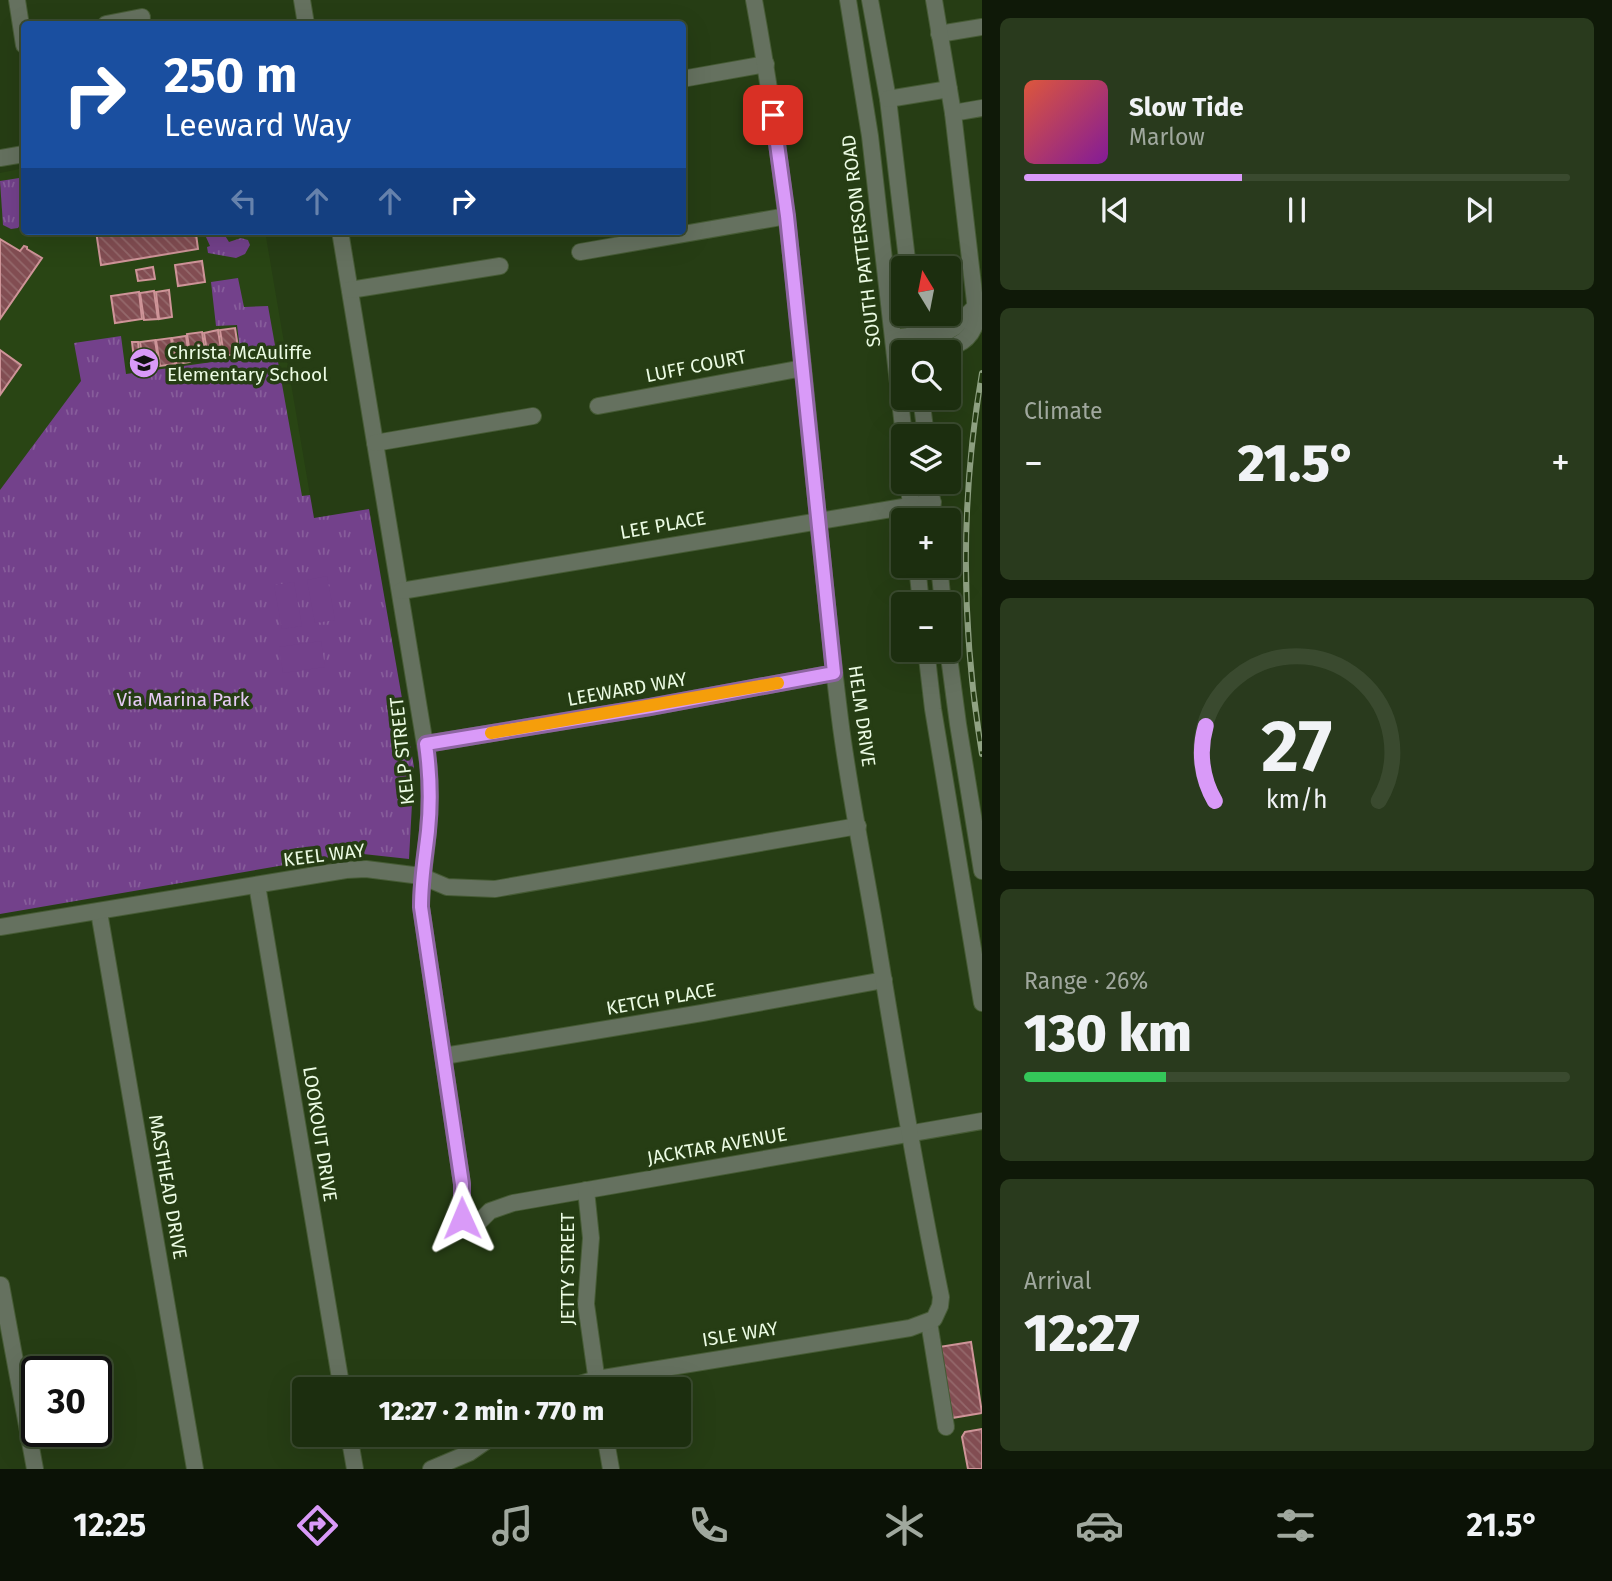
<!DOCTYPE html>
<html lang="en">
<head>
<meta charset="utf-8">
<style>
	:root { --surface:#1c2e0f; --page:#293a1d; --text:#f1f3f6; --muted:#a0a89e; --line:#3a4a2f; --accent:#d99af8 }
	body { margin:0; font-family:"Fira Sans",sans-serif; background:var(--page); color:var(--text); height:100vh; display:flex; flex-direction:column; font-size:26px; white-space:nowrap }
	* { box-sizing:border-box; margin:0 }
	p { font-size:23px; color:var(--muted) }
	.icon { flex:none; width:38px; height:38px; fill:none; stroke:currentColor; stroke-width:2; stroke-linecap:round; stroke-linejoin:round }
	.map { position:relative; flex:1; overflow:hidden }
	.drawer { display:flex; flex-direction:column; gap:18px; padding:18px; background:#0f1908; width:630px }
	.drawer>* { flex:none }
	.guide { position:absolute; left:21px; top:21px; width:665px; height:214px; border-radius:7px; box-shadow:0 7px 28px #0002,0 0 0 2px var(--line); background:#1a4fa0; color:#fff; overflow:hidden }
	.needle { width:46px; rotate:350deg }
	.controls { position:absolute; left:891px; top:256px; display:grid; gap:14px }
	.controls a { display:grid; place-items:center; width:70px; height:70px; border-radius:7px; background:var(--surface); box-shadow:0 7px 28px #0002,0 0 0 2px var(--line); font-size:35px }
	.speed { position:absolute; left:21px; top:1356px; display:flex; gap:14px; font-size:35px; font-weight:700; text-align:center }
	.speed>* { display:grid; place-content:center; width:91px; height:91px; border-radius:50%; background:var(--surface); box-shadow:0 7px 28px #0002,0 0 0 2px var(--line); line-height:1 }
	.speed .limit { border:4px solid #111; border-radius:10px; background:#fff; color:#111 }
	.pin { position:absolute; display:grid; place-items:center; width:60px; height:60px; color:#fff; margin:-30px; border-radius:14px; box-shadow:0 4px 10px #0006 }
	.me { position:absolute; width:77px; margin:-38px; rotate:359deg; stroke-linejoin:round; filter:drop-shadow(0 0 5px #0008) }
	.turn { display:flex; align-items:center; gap:24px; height:147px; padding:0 28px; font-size:32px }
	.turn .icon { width:91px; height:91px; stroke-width:2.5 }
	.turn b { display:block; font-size:49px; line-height:60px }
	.lanes { display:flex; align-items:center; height:66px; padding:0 28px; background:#0003; justify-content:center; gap:35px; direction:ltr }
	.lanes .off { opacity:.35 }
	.big { font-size:52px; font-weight:800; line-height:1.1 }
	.drawer .card { flex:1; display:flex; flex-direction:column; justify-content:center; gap:10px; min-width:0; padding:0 24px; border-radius:10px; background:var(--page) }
	.drawer .dial { align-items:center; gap:0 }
	.dial svg { height:182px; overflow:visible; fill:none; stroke:var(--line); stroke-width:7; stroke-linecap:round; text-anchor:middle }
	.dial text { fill:var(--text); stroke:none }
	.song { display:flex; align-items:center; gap:21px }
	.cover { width:84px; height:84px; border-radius:10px; background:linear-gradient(135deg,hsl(10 70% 55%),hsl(290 70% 35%)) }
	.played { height:7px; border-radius:4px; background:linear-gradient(90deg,var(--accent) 40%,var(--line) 40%) }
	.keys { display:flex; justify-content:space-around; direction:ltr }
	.heat { display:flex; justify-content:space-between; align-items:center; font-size:38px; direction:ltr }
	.charge { height:10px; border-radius:5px; background:linear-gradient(90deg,#34c759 26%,var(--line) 0) }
	.trip { position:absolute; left:292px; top:1377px; width:399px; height:70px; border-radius:7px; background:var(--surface); box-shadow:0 7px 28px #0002,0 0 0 2px var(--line); font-weight:800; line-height:70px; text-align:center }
	.tabs { display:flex; height:112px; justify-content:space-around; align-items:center; background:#0b1206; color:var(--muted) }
	.tabs .icon { width:49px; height:49px }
	.tabs .on { color:var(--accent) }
	.tabs b { font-size:32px; color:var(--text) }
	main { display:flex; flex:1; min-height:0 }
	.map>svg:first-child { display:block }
</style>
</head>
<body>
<main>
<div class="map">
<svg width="982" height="1469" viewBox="0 0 982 1469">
	<defs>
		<pattern id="grass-tufts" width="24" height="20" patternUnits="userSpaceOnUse" patternTransform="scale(1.75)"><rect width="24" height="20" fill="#73418b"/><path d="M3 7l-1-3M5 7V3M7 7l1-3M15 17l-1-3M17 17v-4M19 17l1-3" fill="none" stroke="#875d9b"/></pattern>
		<pattern id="building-back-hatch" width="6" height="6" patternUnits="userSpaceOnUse" patternTransform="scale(1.75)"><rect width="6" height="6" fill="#824d52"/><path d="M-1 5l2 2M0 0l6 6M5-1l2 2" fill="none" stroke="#94686b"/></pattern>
	</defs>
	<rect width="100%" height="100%" fill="#263d14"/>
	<polygon fill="#294514" points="24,168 24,231 265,231 310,495 0,548 0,173"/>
	<g fill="url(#grass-tufts)">
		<polygon points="19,178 23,220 18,228 11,229 3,225 0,181"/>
		<polygon points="224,234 229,242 241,238 248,240 250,245 245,254 236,258 208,253 207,247 210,246 206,237"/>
		<polygon points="238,278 244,307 268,306 302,496 310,495 314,518 369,509 414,767 409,859 354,853 0,914 0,490 81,381 74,343 121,336 126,374 241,358 237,325 216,326 211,282"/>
	</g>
	<g fill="#73418b">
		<polygon points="327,576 335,620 315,623 307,580"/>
		<polygon points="294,582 302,626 282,629 274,585"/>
		<polygon points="321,641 325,667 283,673 279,647"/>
	</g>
	<g fill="url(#building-back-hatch)" stroke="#ce9498" stroke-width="2">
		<polygon points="96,231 215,231 196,234 198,249 101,265"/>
		<polygon points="0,239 20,251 24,246 27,247 27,249 42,258 0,319"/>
		<polygon points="202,261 205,282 178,286 175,265"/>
		<polygon points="153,267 155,279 138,281 136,270"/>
		<polygon points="169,290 172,317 159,319 156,292"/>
		<polygon points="154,291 158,319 144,320 140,293"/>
		<polygon points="139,292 142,319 115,323 111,296"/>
		<polygon points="235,328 239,354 224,356 220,330"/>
		<polygon points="218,330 222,356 208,358 204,333"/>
		<polygon points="202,332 206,358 191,360 187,334"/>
		<polygon points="186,336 190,362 176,364 172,338"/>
		<polygon points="171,338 175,364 160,366 156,340"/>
		<polygon points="155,340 159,366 144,368 140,342"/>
		<polygon points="132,342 138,342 141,367 135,368"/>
		<polygon points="0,350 21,365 0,395"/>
		<polygon points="971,1342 982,1413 952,1418 939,1347"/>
		<polygon points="982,1429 982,1469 968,1469 962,1437 965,1432"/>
	</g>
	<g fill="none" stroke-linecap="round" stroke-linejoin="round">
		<g stroke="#465b35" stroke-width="18">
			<g id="minor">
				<polyline points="17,0 24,45"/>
				<polyline points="302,0 306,24"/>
				<polyline points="848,0 870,136 904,436"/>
				<polyline points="870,0 888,99 908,268"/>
				<polyline points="106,24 142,17"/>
				<polyline points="939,34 982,27"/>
				<polyline points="682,79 766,64"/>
				<polyline points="888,99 949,89"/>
				<polyline points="953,113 982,108"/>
				<polyline points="0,158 24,154"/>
				<path d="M340,231L429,769C430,789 430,809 428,830C426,857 421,879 421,907L462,1184V1218L466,1226H475L490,1211L513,1203L982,1121"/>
				<polyline points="580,252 787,216"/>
				<polyline points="350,290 500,266"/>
				<polyline points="913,313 916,346"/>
				<polyline points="894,338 948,331 955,327 974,308"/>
				<path d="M905,352C935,348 968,355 977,319L953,113L934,0"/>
				<polyline points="921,397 926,436"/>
				<polyline points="598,406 803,368"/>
				<polyline points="375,443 533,416"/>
				<polyline points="908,481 913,520"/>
				<polyline points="930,481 934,520"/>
				<polyline points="917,565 921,604"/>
				<polyline points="939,565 943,604"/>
				<polyline points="401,591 933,502"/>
				<polyline points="926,649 933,709 982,1003"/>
				<polyline points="948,649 958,724 982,871"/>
				<polyline points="426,744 650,707 834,673"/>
				<polyline points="257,885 342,1390"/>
				<polyline points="99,912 195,1469"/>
				<polyline points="0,927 346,870 366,869 421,876 447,887 495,889 858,826"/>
				<polyline points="444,1056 702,1013 884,980"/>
				<polyline points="586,1190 591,1238 586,1304 598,1389"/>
				<polyline points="1,1285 35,1469"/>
				<polyline points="929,1322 946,1427"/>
				<path d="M559,1390L597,1379L910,1328L934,1319L940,1306L941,1297C916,1176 896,1055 876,934C864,862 849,791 840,719C810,480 798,238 754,0"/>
				<polyline points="349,1435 355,1469"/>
				<polyline points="605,1435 611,1469"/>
				<polyline points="431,1469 469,1453 495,1435"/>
			</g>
		</g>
		<use href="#minor" stroke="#65715f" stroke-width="16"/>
		<g stroke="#90a383" stroke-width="6">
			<path id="rail" d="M982,373C960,500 961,627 982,754"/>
		</g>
		<use href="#rail" stroke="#263d14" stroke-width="3.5" stroke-dasharray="10" stroke-linecap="butt"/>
	</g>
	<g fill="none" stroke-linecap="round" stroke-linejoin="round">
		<g stroke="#8d64a1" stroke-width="18">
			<path id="route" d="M462,1218V1184L421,907C421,879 425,858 428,831C431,802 430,773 426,744L650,707L834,673L787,216L773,115"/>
		</g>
		<use href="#route" stroke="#d99af8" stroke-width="12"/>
		<polyline stroke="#f59e0b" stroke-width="12" points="491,733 778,683"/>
	</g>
	<defs>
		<g id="school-disc" transform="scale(1.575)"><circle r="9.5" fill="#d99af8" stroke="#263d14"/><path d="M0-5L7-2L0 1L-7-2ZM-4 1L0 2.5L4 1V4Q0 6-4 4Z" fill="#111"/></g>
	</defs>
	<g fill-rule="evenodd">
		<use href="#school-disc" x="144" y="363"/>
	</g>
	<g text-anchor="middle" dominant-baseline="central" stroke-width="7" stroke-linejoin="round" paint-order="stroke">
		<g font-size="19" fill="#ebfbe3" stroke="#263d14">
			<text transform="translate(861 241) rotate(-97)">SOUTH PATTERSON ROAD</text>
			<text transform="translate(696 366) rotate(-11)">LUFF COURT</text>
			<text transform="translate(663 525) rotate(-10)">LEE PLACE</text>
			<text transform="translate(627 689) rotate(-10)">LEEWARD WAY</text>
			<text transform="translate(862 716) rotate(82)">HELM DRIVE</text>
			<text transform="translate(402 751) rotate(-96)">KELP STREET</text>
			<text transform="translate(324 855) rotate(-7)">KEEL WAY</text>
			<text transform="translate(661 999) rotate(-10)">KETCH PLACE</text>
			<text transform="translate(320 1134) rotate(81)">LOOKOUT DRIVE</text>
			<text transform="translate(717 1146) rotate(-10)">JACKTAR AVENUE</text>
			<text transform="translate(168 1187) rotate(80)">MASTHEAD DRIVE</text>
			<text transform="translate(567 1269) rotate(-90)">JETTY STREET</text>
			<text transform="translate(740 1334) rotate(-9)">ISLE WAY</text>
		</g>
		<g font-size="19" fill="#ebfbe3" stroke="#263d14" text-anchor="start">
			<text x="167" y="352">Christa McAuliffe<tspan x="167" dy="22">Elementary School</tspan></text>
		</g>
		<g font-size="19" fill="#e7ccf6" stroke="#263d14">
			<text x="183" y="699">Via Marina Park</text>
		</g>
	</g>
</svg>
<div class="controls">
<a><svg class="needle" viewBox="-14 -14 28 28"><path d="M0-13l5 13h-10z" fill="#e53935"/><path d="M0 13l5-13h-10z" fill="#a0a89e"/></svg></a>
<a><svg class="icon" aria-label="search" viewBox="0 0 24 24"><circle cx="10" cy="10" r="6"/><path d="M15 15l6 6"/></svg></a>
<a><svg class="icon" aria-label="layers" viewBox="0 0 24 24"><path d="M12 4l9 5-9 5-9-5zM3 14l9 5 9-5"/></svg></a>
<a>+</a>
<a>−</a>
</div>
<div class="speed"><div class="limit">30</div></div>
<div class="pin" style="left:773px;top:115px;background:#d93025"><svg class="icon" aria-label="arrive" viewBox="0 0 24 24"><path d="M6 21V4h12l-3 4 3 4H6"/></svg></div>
<svg class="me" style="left:462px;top:1218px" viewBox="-20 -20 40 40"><path d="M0-17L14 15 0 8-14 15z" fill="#d99af8" stroke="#fff" stroke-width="4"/></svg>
<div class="trip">12:27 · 2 min · 770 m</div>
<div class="guide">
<div class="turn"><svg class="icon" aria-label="right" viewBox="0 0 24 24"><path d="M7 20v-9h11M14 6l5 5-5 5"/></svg><div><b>250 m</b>Leeward Way</div></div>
<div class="lanes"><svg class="icon off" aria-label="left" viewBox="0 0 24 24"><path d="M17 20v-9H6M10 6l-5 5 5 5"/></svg><svg class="icon off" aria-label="ahead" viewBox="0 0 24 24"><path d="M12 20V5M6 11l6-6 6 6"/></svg><svg class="icon off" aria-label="ahead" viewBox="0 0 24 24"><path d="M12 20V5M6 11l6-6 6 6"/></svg><svg class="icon" aria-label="right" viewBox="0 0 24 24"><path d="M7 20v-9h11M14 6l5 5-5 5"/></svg></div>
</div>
</div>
<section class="drawer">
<div class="card">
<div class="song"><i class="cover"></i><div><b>Slow Tide</b><p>Marlow</p></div></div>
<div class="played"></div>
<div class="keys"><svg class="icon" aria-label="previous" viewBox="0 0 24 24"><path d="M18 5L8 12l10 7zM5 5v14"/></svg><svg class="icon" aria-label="pause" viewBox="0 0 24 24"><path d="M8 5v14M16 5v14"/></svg><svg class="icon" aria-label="next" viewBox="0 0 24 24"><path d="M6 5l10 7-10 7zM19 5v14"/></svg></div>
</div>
<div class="card"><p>Climate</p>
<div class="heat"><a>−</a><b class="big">21.5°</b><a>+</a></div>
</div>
<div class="card dial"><svg viewBox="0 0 100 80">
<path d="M14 69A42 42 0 1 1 86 69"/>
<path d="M14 69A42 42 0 0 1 10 36" stroke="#d99af8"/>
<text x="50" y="56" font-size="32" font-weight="700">27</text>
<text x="50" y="72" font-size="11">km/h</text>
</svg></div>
<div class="card"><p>Range · 26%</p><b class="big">130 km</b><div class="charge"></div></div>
<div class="card"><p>Arrival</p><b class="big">12:27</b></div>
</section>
</main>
<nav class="tabs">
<b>12:25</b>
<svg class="icon on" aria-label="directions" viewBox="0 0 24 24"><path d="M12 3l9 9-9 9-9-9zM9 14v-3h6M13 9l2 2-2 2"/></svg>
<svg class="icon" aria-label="music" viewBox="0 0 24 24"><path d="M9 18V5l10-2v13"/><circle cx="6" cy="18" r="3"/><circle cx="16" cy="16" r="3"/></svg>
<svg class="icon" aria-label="phone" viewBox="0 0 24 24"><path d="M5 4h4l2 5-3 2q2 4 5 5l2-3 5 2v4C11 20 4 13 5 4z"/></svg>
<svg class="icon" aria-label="climate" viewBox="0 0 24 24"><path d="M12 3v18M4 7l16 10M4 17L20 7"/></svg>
<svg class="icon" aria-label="car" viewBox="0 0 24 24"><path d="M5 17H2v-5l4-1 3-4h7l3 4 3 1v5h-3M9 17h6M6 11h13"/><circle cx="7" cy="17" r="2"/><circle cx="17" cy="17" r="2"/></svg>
<svg class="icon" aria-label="filters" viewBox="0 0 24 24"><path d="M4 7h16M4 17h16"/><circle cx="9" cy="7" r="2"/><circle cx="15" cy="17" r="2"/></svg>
<b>21.5°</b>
</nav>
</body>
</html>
